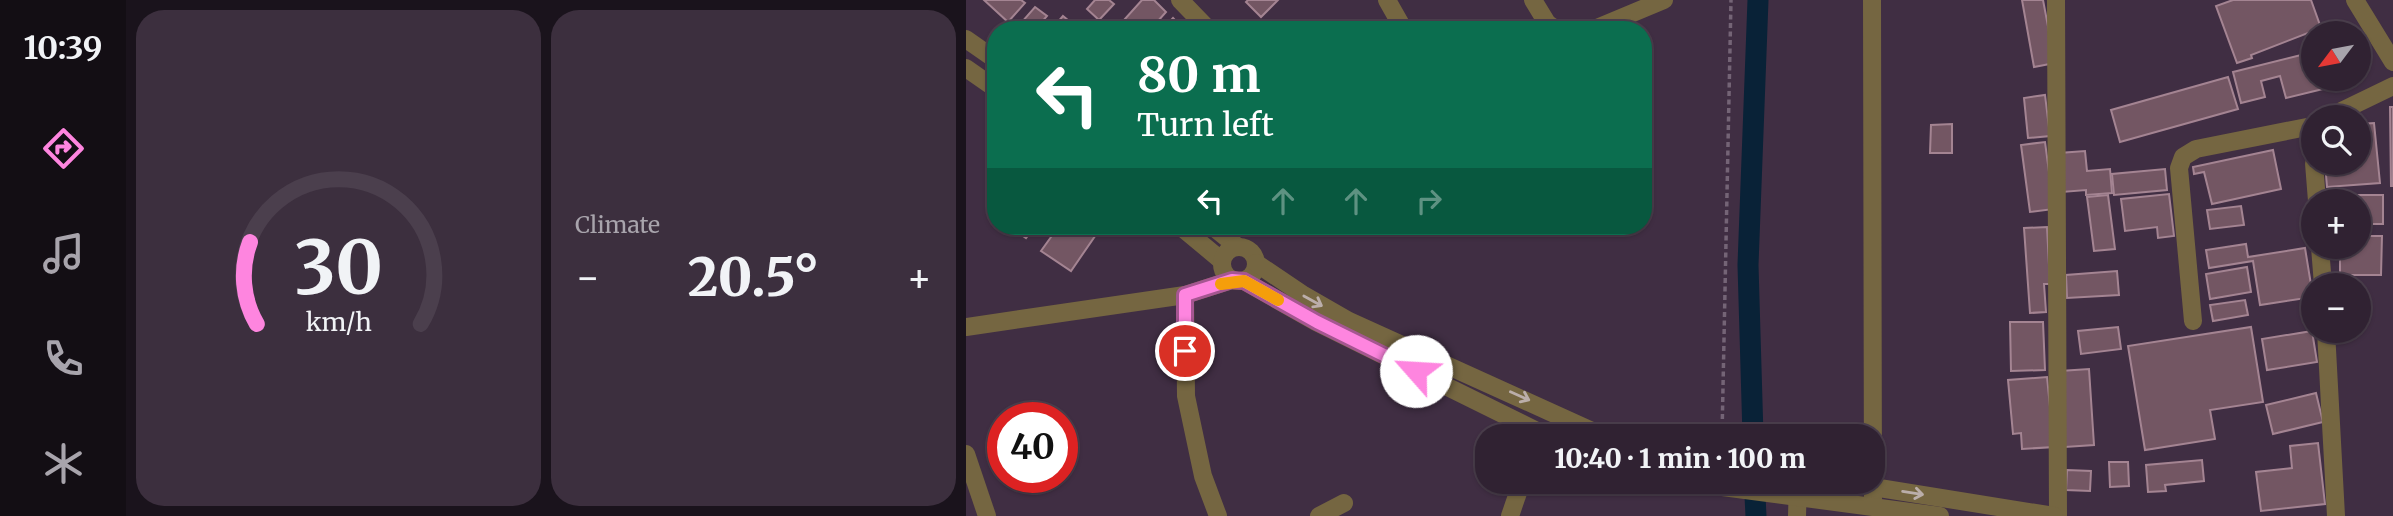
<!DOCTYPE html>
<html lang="en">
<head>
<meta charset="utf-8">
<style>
	:root { --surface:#302232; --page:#3c2f3e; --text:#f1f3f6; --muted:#a8a4ac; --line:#4b3f4d; --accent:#fe85df }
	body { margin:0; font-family:Merriweather,serif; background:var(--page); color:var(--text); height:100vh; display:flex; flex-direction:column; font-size:26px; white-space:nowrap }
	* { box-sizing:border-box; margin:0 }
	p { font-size:23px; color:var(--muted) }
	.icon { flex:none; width:38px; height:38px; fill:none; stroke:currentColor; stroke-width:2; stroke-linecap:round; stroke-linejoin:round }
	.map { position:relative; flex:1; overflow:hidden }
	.drawer { display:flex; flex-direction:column; gap:10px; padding:10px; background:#1a131c; width:840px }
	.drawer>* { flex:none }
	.banner { position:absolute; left:21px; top:21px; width:665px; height:214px; border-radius:28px; box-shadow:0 2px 5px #0004,0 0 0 2px var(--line); background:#0b6e4f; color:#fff; overflow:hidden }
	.needle { width:46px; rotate:238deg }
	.tools { position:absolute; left:1335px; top:21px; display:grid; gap:14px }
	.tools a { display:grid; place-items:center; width:70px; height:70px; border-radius:50%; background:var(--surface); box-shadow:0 2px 5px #0004,0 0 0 2px var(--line); font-size:35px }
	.speed { position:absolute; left:21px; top:402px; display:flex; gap:14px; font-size:35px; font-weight:700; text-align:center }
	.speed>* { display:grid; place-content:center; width:91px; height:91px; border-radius:50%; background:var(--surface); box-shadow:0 2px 5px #0004,0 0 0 2px var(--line); line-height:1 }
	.speed .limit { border:10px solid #d22; background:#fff; color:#111 }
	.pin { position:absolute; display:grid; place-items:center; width:60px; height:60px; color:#fff; margin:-30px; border:4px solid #fff; border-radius:50%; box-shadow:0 2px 7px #0007 }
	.me { position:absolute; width:77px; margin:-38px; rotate:296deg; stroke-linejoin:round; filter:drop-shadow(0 0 5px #0008) }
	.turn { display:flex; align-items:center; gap:24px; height:147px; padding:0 35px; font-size:32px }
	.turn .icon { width:91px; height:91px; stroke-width:2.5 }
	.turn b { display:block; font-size:49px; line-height:60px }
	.lanes { display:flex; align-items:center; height:66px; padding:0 35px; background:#0003; justify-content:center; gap:35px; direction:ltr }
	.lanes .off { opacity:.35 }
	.big { font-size:52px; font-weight:800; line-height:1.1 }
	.drawer .widget { flex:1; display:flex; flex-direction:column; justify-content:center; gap:10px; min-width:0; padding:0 24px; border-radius:28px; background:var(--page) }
	.drawer .dial { align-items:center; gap:0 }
	.dial svg { height:182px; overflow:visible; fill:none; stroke:var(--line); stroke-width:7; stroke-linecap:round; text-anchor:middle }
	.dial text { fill:var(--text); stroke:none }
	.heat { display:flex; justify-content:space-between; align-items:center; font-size:38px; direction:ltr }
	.drawer .tiles { flex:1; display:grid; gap:10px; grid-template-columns:repeat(2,1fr) }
	.trip { position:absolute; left:509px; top:424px; width:410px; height:70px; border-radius:28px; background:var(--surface); box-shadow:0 2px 5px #0004,0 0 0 2px var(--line); font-weight:800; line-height:70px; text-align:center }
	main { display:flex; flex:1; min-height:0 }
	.menu { display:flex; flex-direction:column; width:126px; justify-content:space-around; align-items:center; background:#130e14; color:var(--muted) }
	.menu .icon { width:49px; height:49px }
	.menu .selected { color:var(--accent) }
	.menu b { font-size:32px; color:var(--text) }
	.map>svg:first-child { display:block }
</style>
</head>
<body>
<main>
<nav class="menu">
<b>10:39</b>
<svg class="icon selected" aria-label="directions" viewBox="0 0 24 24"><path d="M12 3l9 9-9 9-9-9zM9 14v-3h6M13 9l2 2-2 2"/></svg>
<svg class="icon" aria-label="music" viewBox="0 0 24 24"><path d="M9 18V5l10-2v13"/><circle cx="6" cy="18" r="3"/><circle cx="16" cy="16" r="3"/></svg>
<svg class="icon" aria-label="phone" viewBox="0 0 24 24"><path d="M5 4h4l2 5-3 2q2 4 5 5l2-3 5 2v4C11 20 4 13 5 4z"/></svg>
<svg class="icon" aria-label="climate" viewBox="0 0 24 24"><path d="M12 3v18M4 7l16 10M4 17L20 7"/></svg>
</nav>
<section class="drawer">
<div class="tiles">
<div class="widget dial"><svg viewBox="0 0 100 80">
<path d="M14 69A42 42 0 1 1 86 69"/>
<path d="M14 69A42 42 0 0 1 11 33" stroke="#fe85df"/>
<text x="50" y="56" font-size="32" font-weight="700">30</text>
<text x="50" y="72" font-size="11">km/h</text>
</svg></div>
<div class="widget"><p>Climate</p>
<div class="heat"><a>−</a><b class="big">20.5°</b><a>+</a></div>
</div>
</div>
</section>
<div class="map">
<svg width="1427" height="516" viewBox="0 0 1427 516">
	<rect width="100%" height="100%" fill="#402e43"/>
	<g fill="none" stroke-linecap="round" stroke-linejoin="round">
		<g stroke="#092237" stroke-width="21">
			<polyline points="787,436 782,265 792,0"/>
			<polyline points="789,496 790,516"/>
		</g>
	</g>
	<g fill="#735663" stroke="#a48492" stroke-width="2">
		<polygon points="18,0 55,0 59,3 42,22"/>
		<polygon points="129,0 143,0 148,4 133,20 121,9"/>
		<polygon points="176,0 188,0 200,12 184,30 149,30"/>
		<polygon points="282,0 312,0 295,17 280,2"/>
		<polygon points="1056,0 1077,0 1089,63 1068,67"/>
		<polygon points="1267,0 1345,0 1355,28 1285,55 1286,58 1271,63 1250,6"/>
		<polygon points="69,7 81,16 69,30 49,30"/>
		<polygon points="97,16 114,30 85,30"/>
		<polygon points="207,18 218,30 196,30"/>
		<polygon points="1347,52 1348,79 1354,79 1357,89 1320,98 1314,76 1295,81 1299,97 1275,103 1267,72"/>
		<polygon points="1262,77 1272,109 1154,142 1145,110"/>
		<polygon points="1079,95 1084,136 1062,138 1058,98"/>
		<polygon points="1424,107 1427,107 1427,186 1425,186"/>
		<polygon points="1408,123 1414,183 1361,187 1359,163 1393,163 1393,124"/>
		<polygon points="986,124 986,153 964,153 965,125"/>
		<polygon points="1079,142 1088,209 1064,212 1055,145"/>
		<polygon points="1307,150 1315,189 1246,204 1238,172 1228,174 1227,167"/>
		<polygon points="1119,151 1121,171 1144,169 1146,193 1120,195 1120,190 1096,192 1093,153"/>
		<polygon points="1199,169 1201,190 1148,195 1146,174"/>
		<polygon points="1203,194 1208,236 1192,238 1191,227 1159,231 1155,199"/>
		<polygon points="1142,195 1149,249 1128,251 1121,197"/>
		<polygon points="1368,195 1417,195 1417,224 1393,224 1393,201 1368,201"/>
		<polygon points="1275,206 1278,225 1244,229 1241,210"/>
		<polygon points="43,226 69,226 60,238"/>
		<polygon points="93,226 136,226 105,271 75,251"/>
		<polygon points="1081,227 1084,284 1078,284 1080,312 1064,313 1058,228"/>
		<polygon points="1393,236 1416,236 1415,275 1374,275 1374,247 1393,247"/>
		<polygon points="1280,244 1282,257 1339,248 1347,297 1294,305 1287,261 1243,268 1240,250"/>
		<polygon points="1281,267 1285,292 1244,299 1240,274"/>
		<polygon points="1151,271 1153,295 1101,298 1100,275"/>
		<polygon points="1279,300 1282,315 1247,321 1244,305"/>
		<polygon points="1044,322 1077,322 1079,370 1045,371"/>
		<polygon points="1152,327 1155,349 1115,354 1112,331"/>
		<polygon points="1285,327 1297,402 1244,410 1249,439 1179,450 1162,346"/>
		<polygon points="1346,331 1351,362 1301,370 1296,339"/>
		<polygon points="1123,369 1128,445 1099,447 1094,371"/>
		<polygon points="1081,377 1088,447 1056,449 1055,433 1047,434 1042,380"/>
		<polygon points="1350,393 1357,422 1307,434 1300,405"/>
		<polygon points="1352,443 1359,504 1295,511 1290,472 1326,468 1324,446"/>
		<polygon points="1236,460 1238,481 1199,485 1200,491 1182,492 1180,465"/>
		<polygon points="1143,462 1162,462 1163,486 1144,487"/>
		<polygon points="1101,470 1125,471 1124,491 1100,490"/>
	</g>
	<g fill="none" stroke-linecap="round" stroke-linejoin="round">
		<polyline stroke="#746476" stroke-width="3.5" stroke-dasharray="5 3.5" stroke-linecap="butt" points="756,436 765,0"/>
		<g stroke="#756641" stroke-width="18">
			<polyline points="214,0 243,30"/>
			<polyline points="421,0 438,30"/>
			<polyline points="567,0 581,23 591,30"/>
			<polyline points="906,0 907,506"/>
			<polyline points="1090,0 1092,516"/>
			<polyline points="1389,0 1427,62"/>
			<polyline points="626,30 698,0"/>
			<polyline points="1363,117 1427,86"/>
			<polyline points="1348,163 1351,201"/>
			<polyline points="1354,247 1357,285"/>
			<polyline points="219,295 220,396 237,476 252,516"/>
			<polyline points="1227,321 1213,168 1217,157 1230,149 1346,126 1348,153"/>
			<polyline points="1360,331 1370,516"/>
			<polyline points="0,454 21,516"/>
			<polyline points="353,516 378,503"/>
			<polyline points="544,516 556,481"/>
			<polyline points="831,516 832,481"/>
		</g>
		<g stroke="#756641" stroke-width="18">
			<polyline points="0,39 30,60"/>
			<polyline points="0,68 30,89"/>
			<polyline points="214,226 256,261"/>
			<polyline points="246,226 272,247"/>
			<circle cx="273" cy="264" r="17"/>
			<polyline points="290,263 336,294 383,321 637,436"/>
			<polyline points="278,281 350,322 581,436"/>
			<polyline points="0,327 219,295 266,280"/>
			<polyline points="711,481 974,516"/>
			<polyline points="855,481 907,487 1088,516"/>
		</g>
	</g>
	<defs><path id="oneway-shaft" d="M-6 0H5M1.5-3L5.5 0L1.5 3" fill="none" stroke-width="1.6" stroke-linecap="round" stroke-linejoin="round" transform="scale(1.75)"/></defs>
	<g stroke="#bbaeaa">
		<use href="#oneway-shaft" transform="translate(347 301) rotate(29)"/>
		<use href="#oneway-shaft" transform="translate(554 396) rotate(24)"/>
		<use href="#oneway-shaft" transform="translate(947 493) rotate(9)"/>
	</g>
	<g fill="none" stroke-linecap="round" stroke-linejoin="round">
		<g stroke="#a55691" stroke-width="18">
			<polyline id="route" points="219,351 219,295 266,280 278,281 351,322 450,371"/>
		</g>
		<use href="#route" stroke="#fe85df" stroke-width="12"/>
		<polyline stroke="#f59e0b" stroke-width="12" points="255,284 278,281 312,300"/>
	</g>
</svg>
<div class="tools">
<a><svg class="needle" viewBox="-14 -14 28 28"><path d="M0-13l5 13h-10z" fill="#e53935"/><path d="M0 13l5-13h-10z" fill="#a8a4ac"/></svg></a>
<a><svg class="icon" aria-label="search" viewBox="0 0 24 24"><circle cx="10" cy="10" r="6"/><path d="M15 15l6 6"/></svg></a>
<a>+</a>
<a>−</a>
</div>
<div class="speed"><div class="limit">40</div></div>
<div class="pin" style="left:219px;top:351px;background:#d93025"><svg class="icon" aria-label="arrive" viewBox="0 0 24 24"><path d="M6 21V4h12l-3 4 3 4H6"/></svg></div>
<svg class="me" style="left:450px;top:371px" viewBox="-20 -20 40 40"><circle r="19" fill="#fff"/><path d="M0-13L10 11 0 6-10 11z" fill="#fe85df"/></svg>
<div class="trip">10:40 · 1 min · 100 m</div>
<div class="banner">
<div class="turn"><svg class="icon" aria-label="left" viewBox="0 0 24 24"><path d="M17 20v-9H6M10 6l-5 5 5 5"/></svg><div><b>80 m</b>Turn left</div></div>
<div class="lanes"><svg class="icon" aria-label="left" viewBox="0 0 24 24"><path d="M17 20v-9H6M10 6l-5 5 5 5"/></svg><svg class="icon off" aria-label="ahead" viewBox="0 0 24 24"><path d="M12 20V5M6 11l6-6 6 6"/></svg><svg class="icon off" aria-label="ahead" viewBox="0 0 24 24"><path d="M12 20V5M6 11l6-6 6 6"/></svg><svg class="icon off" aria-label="right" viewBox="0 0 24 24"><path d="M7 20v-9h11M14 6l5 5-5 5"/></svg></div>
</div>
</div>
</main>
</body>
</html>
